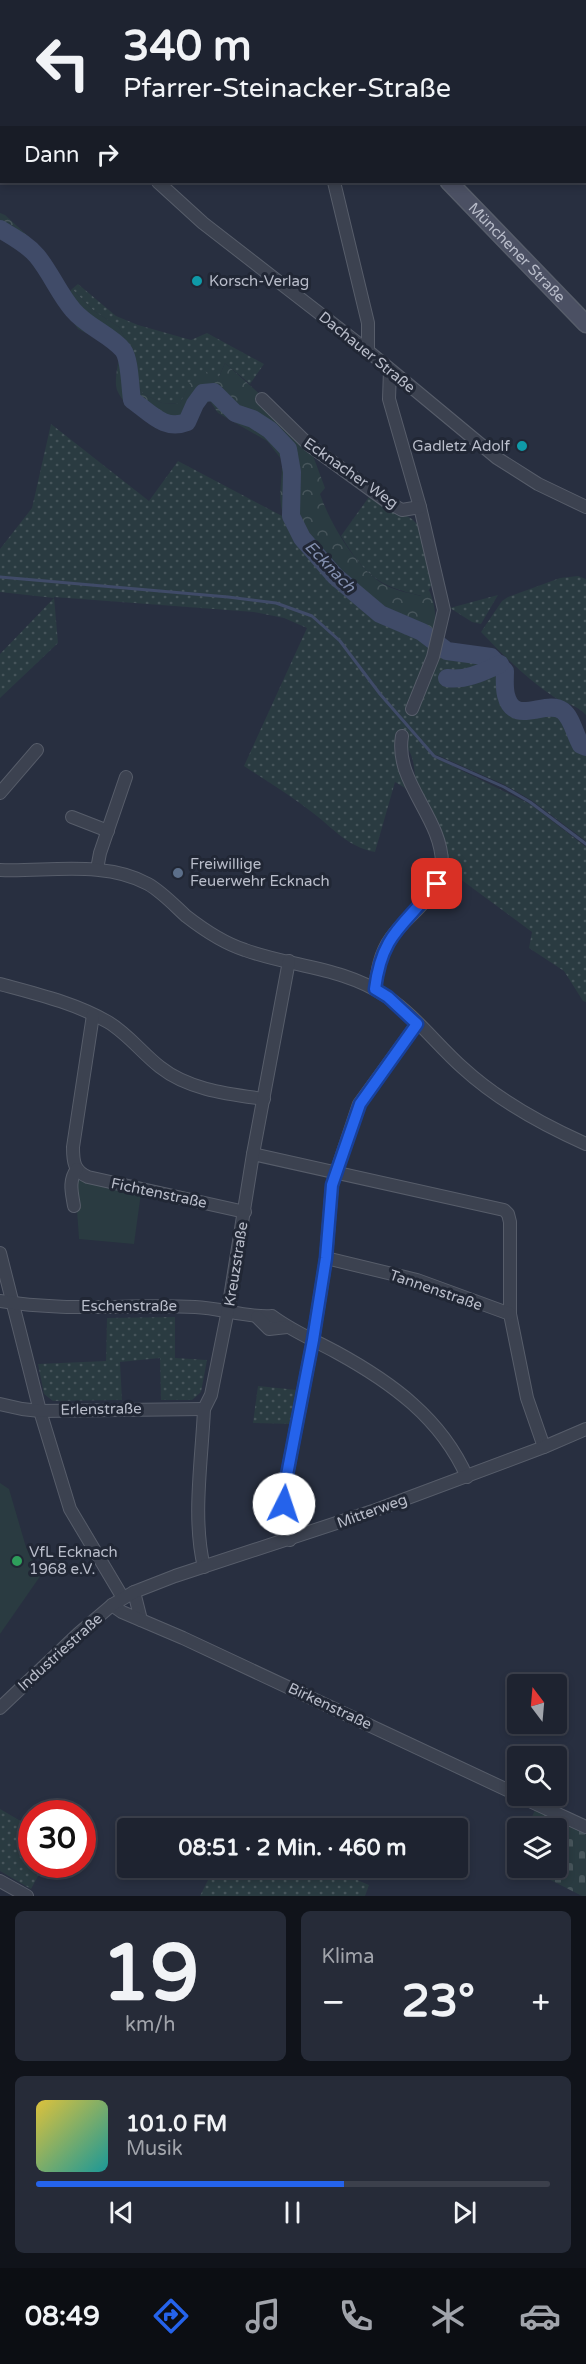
<!DOCTYPE html>
<html lang="de">
<head>
<meta charset="utf-8">
<style>
	:root { --surface:#1e2330; --page:#262b38; --text:#f1f3f6; --muted:#a1a4ab; --line:#3c404c; --accent:#2563eb }
	body { margin:0; font-family:"Varela Round",sans-serif; background:var(--page); color:var(--text); height:100vh; display:flex; flex-direction:column; font-size:22px; white-space:nowrap }
	* { box-sizing:border-box; margin:0 }
	p { font-size:20px; color:var(--muted) }
	.icon { flex:none; width:33px; height:33px; fill:none; stroke:currentColor; stroke-width:2; stroke-linecap:round; stroke-linejoin:round }
	.map { position:relative; height:1896px; overflow:hidden }
	.details { display:flex; flex-direction:column; gap:15px; padding:15px; background:#10131a; flex:1 }
	.details>* { flex:none }
	.guide { position:absolute; left:0px; top:0px; width:586px; height:183px; box-shadow:0 3px 9px #0003,0 0 0 2px var(--line); background:#1e2330; color:var(--text); overflow:hidden }
	.needle { width:39px; rotate:344deg }
	.tools { position:absolute; left:507px; top:1674px; display:grid; gap:12px }
	.tools a { display:grid; place-items:center; width:60px; height:60px; border-radius:6px; background:var(--surface); box-shadow:0 3px 9px #0003,0 0 0 2px var(--line); font-size:30px }
	.speed { position:absolute; left:18px; top:1800px; display:flex; gap:12px; font-size:30px; font-weight:700; text-align:center }
	.speed>* { display:grid; place-content:center; width:78px; height:78px; border-radius:50%; background:var(--surface); box-shadow:0 3px 9px #0003,0 0 0 2px var(--line); line-height:1 }
	.speed .limit { border:9px solid #d22; background:#fff; color:#111 }
	.pin { position:absolute; display:grid; place-items:center; width:51px; height:51px; color:#fff; margin:-26px; border-radius:12px; box-shadow:0 3px 9px #0006 }
	.me { position:absolute; width:66px; margin:-33px; rotate:4deg; stroke-linejoin:round; filter:drop-shadow(0 0 4px #0008) }
	.turn { display:flex; align-items:center; gap:21px; height:126px; padding:0 24px; font-size:27px }
	.turn .icon { width:78px; height:78px; stroke-width:2.5 }
	.turn b { display:block; font-size:42px; line-height:51px }
	.then { display:flex; align-items:center; height:57px; padding:0 24px; background:#0003; gap:12px; font-size:22px }
	.big { font-size:45px; font-weight:800; line-height:1.1 }
	.details .card { flex:1; display:flex; flex-direction:column; justify-content:center; gap:9px; min-width:0; padding:0 21px; border-radius:9px; background:var(--page) }
	.details .dial { align-items:center; gap:0 }
	.dial b { font-size:78px; line-height:1 }
	.song { display:flex; align-items:center; gap:18px }
	.cover { width:72px; height:72px; border-radius:9px; background:linear-gradient(135deg,hsl(50 70% 55%),hsl(180 70% 35%)) }
	.played { height:6px; border-radius:3px; background:linear-gradient(90deg,var(--accent) 60%,var(--line) 60%) }
	.keys { display:flex; justify-content:space-around; direction:ltr }
	.heat { display:flex; justify-content:space-between; align-items:center; font-size:33px; direction:ltr }
	.details .tiles { flex:1; display:grid; gap:15px; grid-template-columns:1fr 1fr }
	.card:last-child { grid-column:span 2 }
	.trip { position:absolute; left:117px; top:1818px; width:351px; height:60px; border-radius:6px; background:var(--surface); box-shadow:0 3px 9px #0003,0 0 0 2px var(--line); font-weight:800; line-height:60px; text-align:center }
	.tab-bar { display:flex; height:96px; justify-content:space-around; align-items:center; background:#0c0e13; color:var(--muted) }
	.tab-bar .icon { width:42px; height:42px }
	.tab-bar .selected { color:var(--accent) }
	.tab-bar b { font-size:27px; color:var(--text) }
	.map>svg:first-child { display:block }
</style>
</head>
<body>
<div class="map">
<svg width="586" height="1896" viewBox="0 0 586 1896">
	<defs>
		<pattern id="grass-dots" width="8" height="8" patternUnits="userSpaceOnUse" patternTransform="scale(1.5)"><rect width="8" height="8" fill="#2a3b41"/><path d="M2 2h.1M6 6h.1" fill="none" stroke="#47555b" stroke-width="1.8" stroke-linecap="round"/></pattern>
		<pattern id="forest-crowns" width="20" height="18" patternUnits="userSpaceOnUse" patternTransform="scale(1.5)"><rect width="20" height="18" fill="#2a3b41"/><path d="M2 6a3 3 0 1 1 6 0M12 15a3 3 0 1 1 6 0" fill="none" stroke="#47555b"/></pattern>
		<pattern id="cemetery-stones" width="16" height="16" patternUnits="userSpaceOnUse" patternTransform="scale(1.5)"><rect width="16" height="16" fill="#2a3b41"/><path d="M2 7V4a2 2 0 0 1 4 0v3zM10 15v-3a2 2 0 0 1 4 0v3z" fill="#47555b"/></pattern>
	</defs>
	<rect width="100%" height="100%" fill="#282f40"/>
	<g fill="url(#grass-dots)">
		<polygon points="78,284 116,316 138,325 191,340 207,333 264,364 250,384 225,363 219,377 190,383 180,404 162,403 142,393 138,384 137,362 119,327 94,311 72,289"/>
		<path d="M51,424L149,501L178,461L284,517C321,574 371,617 432,647C446,662 466,657 486,660L488,667L458,675L443,673L439,676L442,681L468,684L479,676L500,672C505,687 494,698 510,711C533,730 546,700 562,714C574,726 563,739 586,753V841L531,800L505,785L437,755L432,756L530,804L586,847V1002L583,1001L564,971L529,948L532,932L448,870C443,840 425,815 417,786C413,771 416,759 406,746L412,792L395,782L375,852C348,847 334,829 313,813C291,796 267,781 244,766L307,628L284,618L254,612L54,597L58,643L0,698V654L54,598L0,592V549L32,508Z"/>
		<path d="M371,494L412,519L419,526L432,584L429,590L422,596C377,586 365,575 341,536Z"/>
		<path d="M578,576L586,579V715C577,705 564,703 554,697C527,679 503,655 481,632L502,601L508,597L560,578Z"/>
		<polygon points="498,595 481,624 472,622 450,608"/>
		<polygon points="175,1317 175,1358 207,1360 201,1392 192,1400 161,1400 160,1358 120,1362 122,1400 53,1401 44,1394 38,1364 106,1361 107,1318"/>
		<polygon points="258,1386 297,1390 292,1424 253,1423"/>
		<polygon points="0,1809 31,1827 32,1864 44,1865 31,1889 0,1871"/>
		<polygon points="214,1868 329,1868 369,1885 365,1896 200,1896"/>
	</g>
	<path fill="url(#forest-crowns)" d="M0,213L5,215L29,237L66,295L72,289L94,311L119,327L137,362L138,384L142,393L162,403L180,404L190,382L204,371L219,377L225,363L264,398L309,445L325,488L320,494C330,523 357,570 385,585C396,591 410,593 421,596L429,590C438,611 436,626 432,647C383,622 345,593 310,551C301,541 291,531 285,519C276,501 283,478 282,460L267,441L218,413L210,401L202,405L194,423L180,433C159,424 127,414 117,390C114,381 118,366 119,356L113,347L78,329L17,242L0,240Z"/>
	<polygon fill="url(#cemetery-stones)" points="536,1808 586,1831 586,1896 582,1896 527,1868 556,1868 556,1828 527,1828"/>
	<g fill="#2a3b41">
		<polygon points="79,1180 141,1193 134,1244 79,1239 75,1182"/>
		<polygon points="0,1483 9,1489 26,1547 41,1575 0,1634"/>
	</g>
	<g fill="none" stroke-linecap="round" stroke-linejoin="round">
		<polyline stroke="#404b68" stroke-width="3" points="0,577 228,597 276,603 312,616 340,641 380,694 434,756 504,787 530,802 586,844"/>
		<g stroke="#404b68" stroke-width="18">
			<path d="M0,229C13,237 27,244 37,256C51,273 59,294 73,310C87,327 111,335 123,350C130,359 130,388 132,400C151,413 164,431 187,422L195,404L203,393L214,392L235,413L253,419L270,430L288,449L292,472L291,516L302,538L335,576L380,614L422,632L447,651L491,657L505,671C505,678 504,687 506,695C514,728 546,698 563,711C572,718 575,735 581,745L586,747"/>
			<path d="M447,678C465,681 483,672 500,664"/>
		</g>
		<g stroke="#575d6a" stroke-width="14">
			<g id="street">
				<polyline points="0,27 2,28"/>
				<polyline points="158,182 203,223 368,351 497,458 538,484 586,507"/>
				<polyline points="334,182 368,323 368,351"/>
				<polyline points="390,370 389,399 420,507 444,610 433,657 412,709"/>
				<polyline points="262,399 309,445 386,501 402,510 420,507"/>
				<polyline points="0,793 37,750"/>
				<polyline points="72,817 108,831"/>
				<polyline points="97,869 100,853 126,777"/>
				<path d="M0,870C47,872 105,860 148,884C162,892 174,905 186,916C204,930 223,943 245,950C292,967 343,967 386,996C415,1015 437,1045 463,1068C499,1101 541,1124 586,1144"/>
				<path d="M0,984C37,994 75,1003 108,1022C128,1034 142,1053 160,1067C189,1090 229,1094 264,1099"/>
				<path d="M375,989C377,971 380,953 391,938C407,914 442,896 442,864C442,817 394,782 402,736"/>
				<path d="M93,1015L73,1147C73,1162 74,1171 88,1177L245,1212"/>
				<polyline points="253,1154 504,1210 508,1214 510,1222 510,1314 527,1398 544,1447"/>
				<path d="M74,1206C72,1193 68,1181 77,1169"/>
				<polyline points="0,1253 40,1411 70,1509 123,1598"/>
				<polyline points="326,1258 417,1280 510,1314"/>
				<path d="M0,1301C64,1312 130,1304 195,1307C221,1308 247,1318 272,1316C292,1331 314,1340 336,1352C391,1382 441,1418 467,1477"/>
				<polyline points="257,1317 269,1329 287,1327"/>
				<polyline points="0,1404 22,1409 40,1411 204,1409"/>
				<polyline points="290,1540 285,1520 286,1480 313,1340 326,1258 332,1185 359,1104 417,1024"/>
				<path d="M204,1567C192,1518 202,1459 204,1409L211,1395L228,1310L253,1154L289,961"/>
				<polyline points="134,1592 141,1620"/>
				<polyline points="112,1605 122,1612 183,1638 518,1795"/>
				<polyline points="0,1708 79,1633 112,1605 134,1592 175,1576 373,1511 544,1447 586,1429"/>
				<polyline points="519,1796 586,1827"/>
				<polyline points="0,1881 27,1896"/>
			</g>
		</g>
		<g stroke="#575d6a" stroke-width="19">
			<g id="secondary">
				<polyline points="271,0 273,2"/>
				<path id="s1" d="M449,182L586,324"/>
			</g>
		</g>
		<use href="#street" stroke="#3c4250" stroke-width="12"/>
		<use href="#secondary" stroke="#4b5063" stroke-width="16"/>
	</g>
	<g fill="none" stroke-linecap="round" stroke-linejoin="round">
		<g stroke="#184099" stroke-width="15">
			<path id="route" d="M284,1504L286,1480L313,1340L326,1258L332,1185L360,1104L417,1024L388,997L375,989C382,932 405,926 437,884"/>
		</g>
		<use href="#route" stroke="#2563eb" stroke-width="10"/>
	</g>
	<g fill="#0f9aa8" stroke="#212735" stroke-width="2">
		<circle cx="197" cy="281" r="6"/>
		<circle cx="522" cy="446" r="6"/>
	</g>
	<circle fill="#5c6f8a" stroke="#212735" stroke-width="2" cx="178" cy="873" r="6"/>
	<circle fill="#2e9e5b" stroke="#212735" stroke-width="2" cx="17" cy="1561" r="6"/>
	<g text-anchor="middle" dominant-baseline="central" stroke-width="6" stroke-linejoin="round" paint-order="stroke">
		<g font-size="15" fill="#b9bdca" stroke="#212735">
			<text stroke="none"><textPath href="#s1" startOffset="98">Münchener Straße</textPath></text>
			<text transform="translate(367 352) rotate(39)">Dachauer Straße</text>
			<text transform="translate(351 473) rotate(35)">Ecknacher Weg</text>
			<text transform="translate(159 1193) rotate(12)">Fichtenstraße</text>
			<text transform="translate(236 1264) rotate(-81)">Kreuzstraße</text>
			<text transform="translate(436 1290) rotate(19)">Tannenstraße</text>
			<text x="129" y="1306">Eschenstraße</text>
			<text transform="translate(101 1409) rotate(-1)">Erlenstraße</text>
			<text transform="translate(372 1511) rotate(-20)">Mitterweg</text>
			<text transform="translate(60 1652) rotate(-42)">Industriestraße</text>
			<text transform="translate(330 1706) rotate(25)">Birkenstraße</text>
		</g>
		<g font-size="15" fill="#b9bdca" stroke="#212735" text-anchor="start">
			<text x="209" y="281">Korsch-Verlag</text>
			<text x="510" y="446" text-anchor="end">Gadletz Adolf</text>
			<text x="190" y="864">Freiwillige<tspan x="190" dy="17">Feuerwehr Ecknach</tspan></text>
			<text x="29" y="1552">VfL Ecknach<tspan x="29" dy="17">1968 e.V.</tspan></text>
		</g>
		<g font-size="16" font-style="italic" fill="#838faf" stroke="#212735">
			<text transform="translate(330 567) rotate(46)">Ecknach</text>
		</g>
	</g>
</svg>
<div class="tools">
<a><svg class="needle" viewBox="-14 -14 28 28"><path d="M0-13l5 13h-10z" fill="#e53935"/><path d="M0 13l5-13h-10z" fill="#a1a4ab"/></svg></a>
<a><svg class="icon" aria-label="search" viewBox="0 0 24 24"><circle cx="10" cy="10" r="6"/><path d="M15 15l6 6"/></svg></a>
<a><svg class="icon" aria-label="layers" viewBox="0 0 24 24"><path d="M12 4l9 5-9 5-9-5zM3 14l9 5 9-5"/></svg></a>
</div>
<div class="speed"><div class="limit">30</div></div>
<div class="pin" style="left:437px;top:884px;background:#d93025"><svg class="icon" aria-label="arrive" viewBox="0 0 24 24"><path d="M6 21V4h12l-3 4 3 4H6"/></svg></div>
<svg class="me" style="left:284px;top:1504px" viewBox="-20 -20 40 40"><circle r="19" fill="#fff"/><path d="M0-13L10 11 0 6-10 11z" fill="#2563eb"/></svg>
<div class="trip">08:51 · 2 Min. · 460 m</div>
<div class="guide">
<div class="turn"><svg class="icon" aria-label="left" viewBox="0 0 24 24"><path d="M17 20v-9H6M10 6l-5 5 5 5"/></svg><div><b>340 m</b>Pfarrer-Steinacker-Straße</div></div>
<div class="then">Dann<svg class="icon" aria-label="right" viewBox="0 0 24 24"><path d="M7 20v-9h11M14 6l5 5-5 5"/></svg></div>
</div>
</div>
<section class="details">
<div class="tiles">
<div class="card dial"><b>19</b><p>km/h</p></div>
<div class="card"><p>Klima</p>
<div class="heat"><a>−</a><b class="big">23°</b><a>+</a></div>
</div>
<div class="card">
<div class="song"><i class="cover"></i><div><b>101.0 FM</b><p>Musik</p></div></div>
<div class="played"></div>
<div class="keys"><svg class="icon" aria-label="previous" viewBox="0 0 24 24"><path d="M18 5L8 12l10 7zM5 5v14"/></svg><svg class="icon" aria-label="pause" viewBox="0 0 24 24"><path d="M8 5v14M16 5v14"/></svg><svg class="icon" aria-label="next" viewBox="0 0 24 24"><path d="M6 5l10 7-10 7zM19 5v14"/></svg></div>
</div>
</div>
</section>
<nav class="tab-bar">
<b>08:49</b>
<svg class="icon selected" aria-label="directions" viewBox="0 0 24 24"><path d="M12 3l9 9-9 9-9-9zM9 14v-3h6M13 9l2 2-2 2"/></svg>
<svg class="icon" aria-label="music" viewBox="0 0 24 24"><path d="M9 18V5l10-2v13"/><circle cx="6" cy="18" r="3"/><circle cx="16" cy="16" r="3"/></svg>
<svg class="icon" aria-label="phone" viewBox="0 0 24 24"><path d="M5 4h4l2 5-3 2q2 4 5 5l2-3 5 2v4C11 20 4 13 5 4z"/></svg>
<svg class="icon" aria-label="climate" viewBox="0 0 24 24"><path d="M12 3v18M4 7l16 10M4 17L20 7"/></svg>
<svg class="icon" aria-label="car" viewBox="0 0 24 24"><path d="M5 17H2v-5l4-1 3-4h7l3 4 3 1v5h-3M9 17h6M6 11h13"/><circle cx="7" cy="17" r="2"/><circle cx="17" cy="17" r="2"/></svg>
</nav>
</body>
</html>
